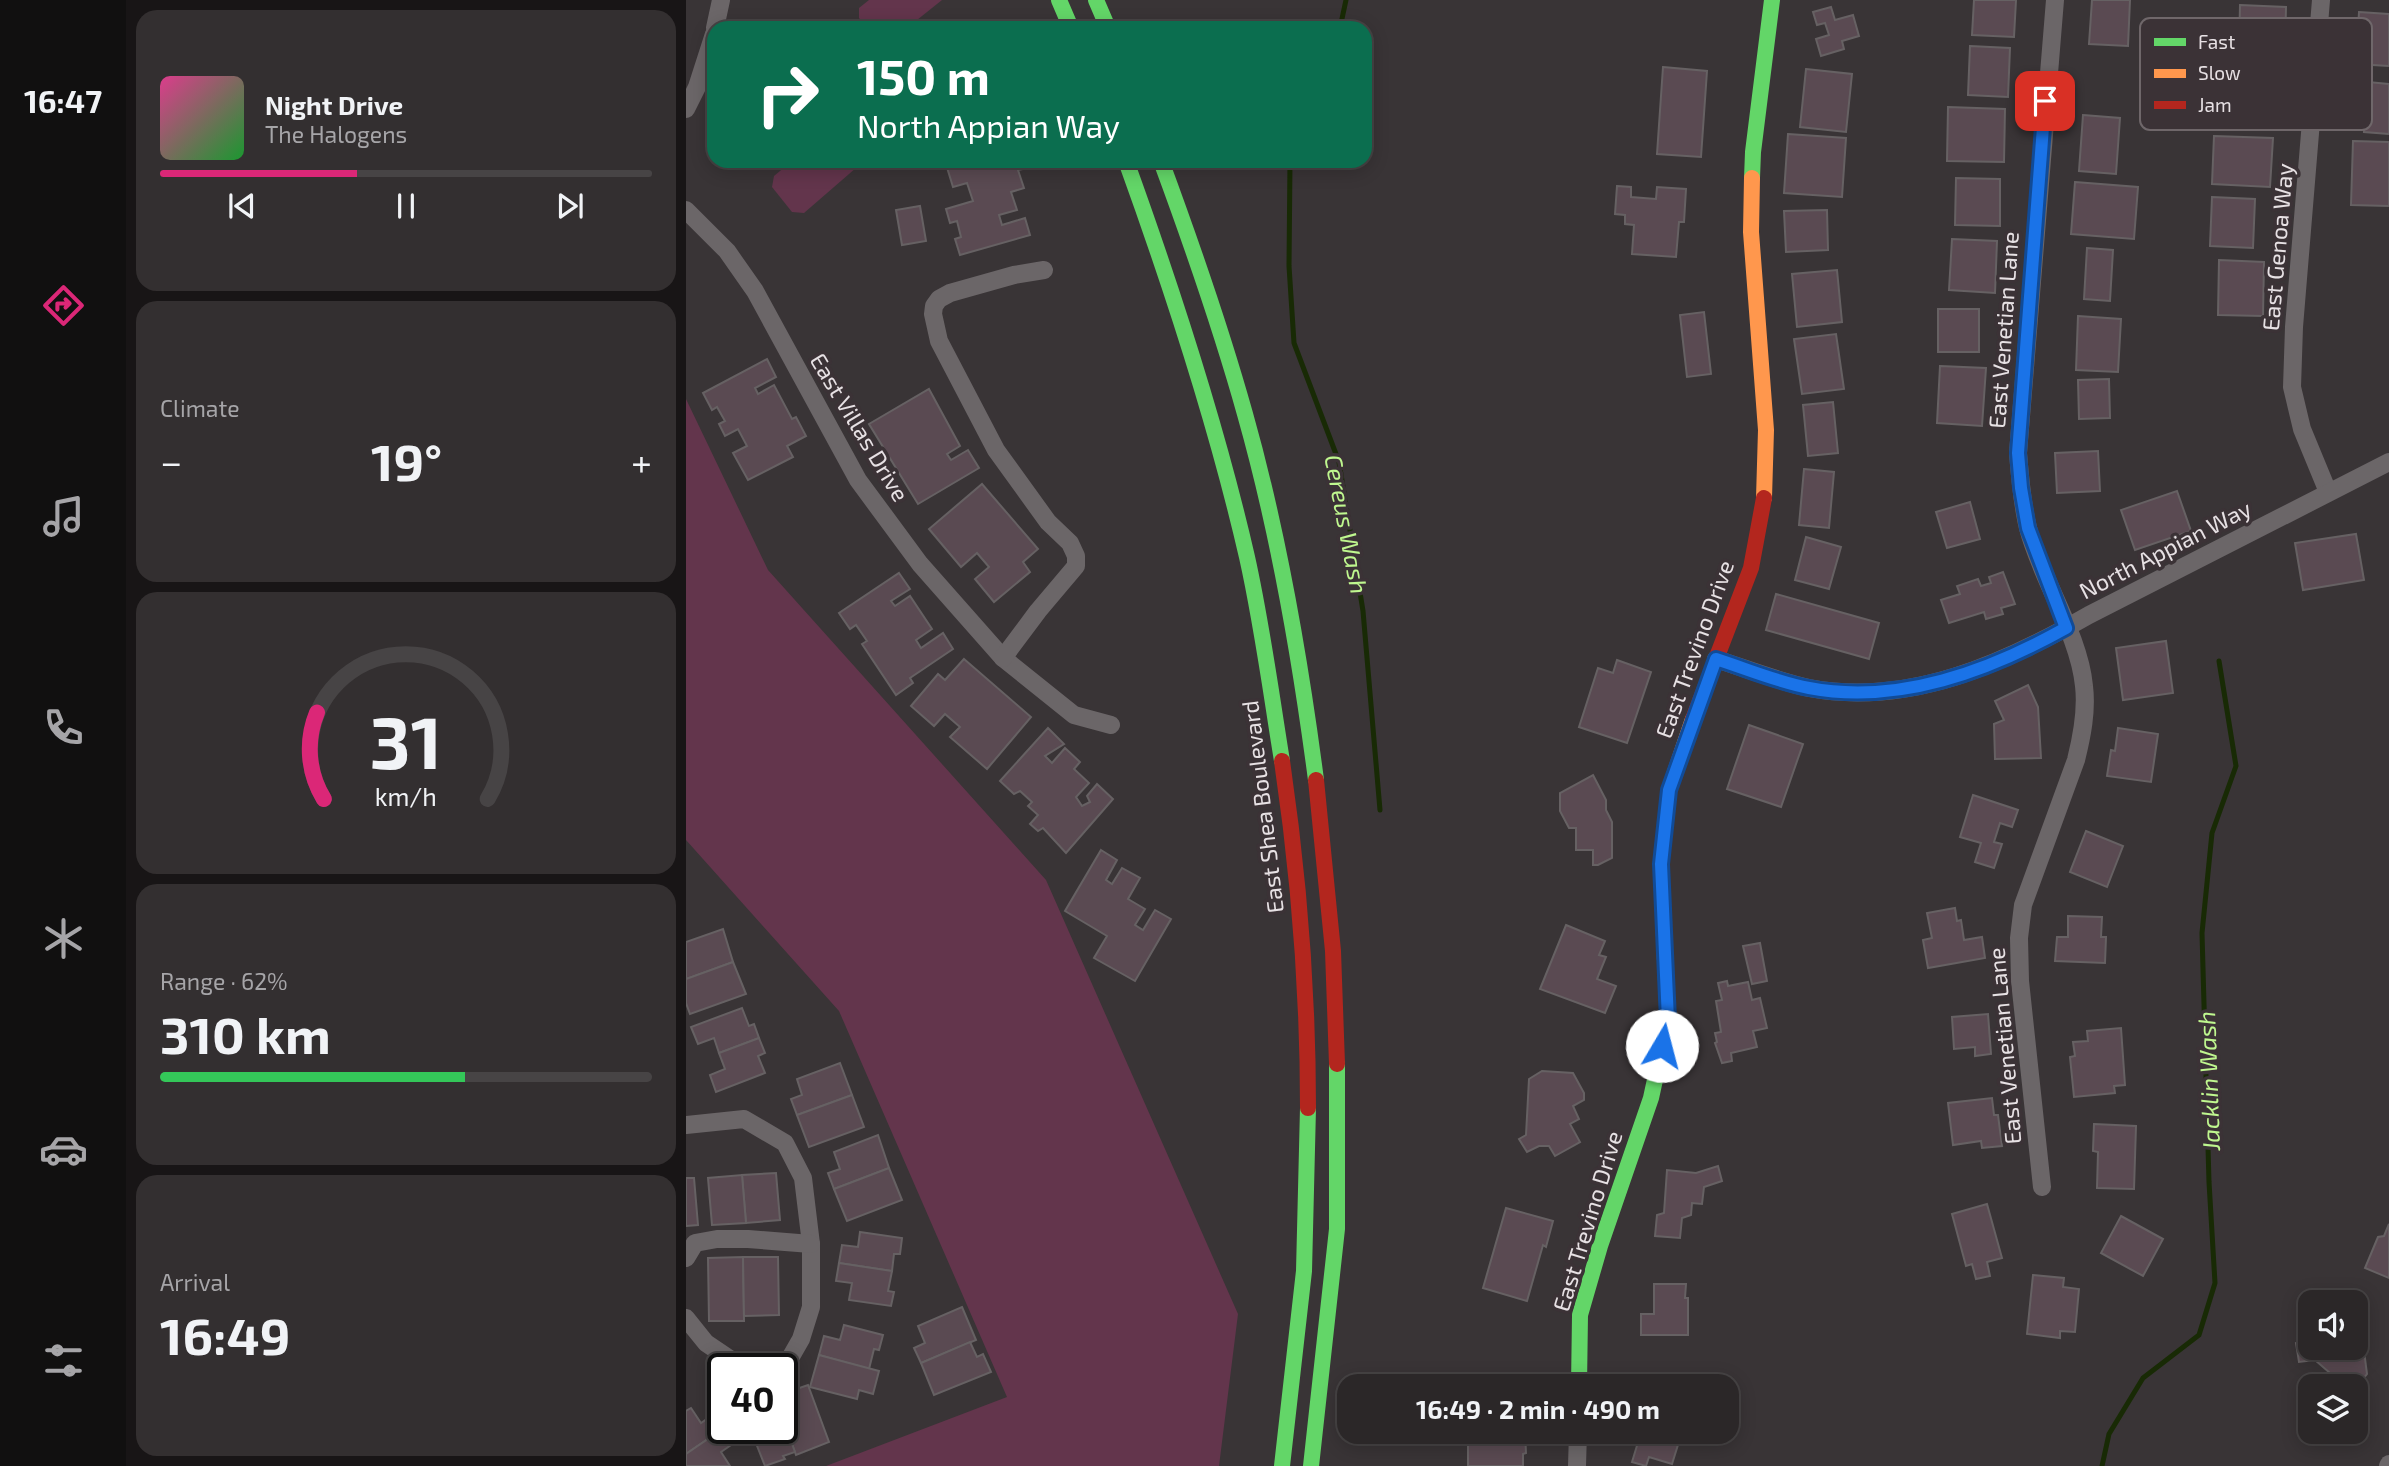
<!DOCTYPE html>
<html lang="en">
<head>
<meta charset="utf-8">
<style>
	:root { --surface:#2b2728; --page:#332f30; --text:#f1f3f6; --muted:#a6a5a8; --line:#474445; --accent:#db2777 }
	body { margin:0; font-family:"Exo 2",sans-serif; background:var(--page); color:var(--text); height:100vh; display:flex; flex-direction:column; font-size:26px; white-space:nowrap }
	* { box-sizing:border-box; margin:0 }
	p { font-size:23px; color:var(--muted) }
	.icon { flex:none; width:38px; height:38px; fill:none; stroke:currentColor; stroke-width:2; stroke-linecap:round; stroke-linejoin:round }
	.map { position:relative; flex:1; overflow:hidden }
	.panel { display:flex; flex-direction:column; gap:10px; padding:10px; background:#181516; width:560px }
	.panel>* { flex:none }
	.top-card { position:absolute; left:21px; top:21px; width:665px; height:147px; border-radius:21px; box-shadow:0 4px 18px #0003,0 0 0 2px var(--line); background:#0b6e4f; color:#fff; overflow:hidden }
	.fabs { position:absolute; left:1612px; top:1290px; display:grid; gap:14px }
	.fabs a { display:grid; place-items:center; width:70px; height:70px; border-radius:14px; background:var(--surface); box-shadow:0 4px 18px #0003,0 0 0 2px var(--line); font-size:35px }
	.speed { position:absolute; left:21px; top:1353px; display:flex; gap:14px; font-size:35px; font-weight:700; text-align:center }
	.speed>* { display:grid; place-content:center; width:91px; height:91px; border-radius:50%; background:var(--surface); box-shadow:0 4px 18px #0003,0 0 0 2px var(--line); line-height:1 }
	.speed .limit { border:4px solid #111; border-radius:10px; background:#fff; color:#111 }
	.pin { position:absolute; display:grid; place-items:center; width:60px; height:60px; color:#fff; margin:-30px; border-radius:14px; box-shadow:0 4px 10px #0006 }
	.me { position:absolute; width:77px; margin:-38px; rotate:8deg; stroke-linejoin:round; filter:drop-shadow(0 0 5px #0008) }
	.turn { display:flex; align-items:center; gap:24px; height:147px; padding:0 35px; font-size:32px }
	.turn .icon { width:91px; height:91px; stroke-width:2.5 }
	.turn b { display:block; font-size:49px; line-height:60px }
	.big { font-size:52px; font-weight:700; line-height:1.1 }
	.panel .widget { flex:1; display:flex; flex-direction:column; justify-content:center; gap:10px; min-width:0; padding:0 24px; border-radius:21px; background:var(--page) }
	.panel .dial { align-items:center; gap:0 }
	.dial svg { height:182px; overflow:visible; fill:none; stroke:var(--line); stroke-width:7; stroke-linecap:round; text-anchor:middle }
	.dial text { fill:var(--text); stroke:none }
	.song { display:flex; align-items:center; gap:21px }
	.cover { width:84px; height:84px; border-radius:10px; background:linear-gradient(135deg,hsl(330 70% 55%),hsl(130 70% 35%)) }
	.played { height:7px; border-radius:4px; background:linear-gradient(90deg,var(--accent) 40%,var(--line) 40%) }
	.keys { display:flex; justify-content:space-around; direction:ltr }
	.heat { display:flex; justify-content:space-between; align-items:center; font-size:38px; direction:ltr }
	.charge { height:10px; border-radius:5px; background:linear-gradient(90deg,#34c759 62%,var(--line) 0) }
	.trip { position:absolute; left:651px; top:1374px; width:402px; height:70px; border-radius:21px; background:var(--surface); box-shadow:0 4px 18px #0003,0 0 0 2px var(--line); font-weight:700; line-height:70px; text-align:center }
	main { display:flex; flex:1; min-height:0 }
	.tabs { display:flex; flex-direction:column; width:126px; justify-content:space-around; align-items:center; background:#111010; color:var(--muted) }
	.tabs .icon { width:49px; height:49px }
	.tabs .on { color:var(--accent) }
	.tabs b { font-size:32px; color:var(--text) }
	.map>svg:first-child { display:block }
</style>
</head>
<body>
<main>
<nav class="tabs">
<b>16:47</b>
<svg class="icon on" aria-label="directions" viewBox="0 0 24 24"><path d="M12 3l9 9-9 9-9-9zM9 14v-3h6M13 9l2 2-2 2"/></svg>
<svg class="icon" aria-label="music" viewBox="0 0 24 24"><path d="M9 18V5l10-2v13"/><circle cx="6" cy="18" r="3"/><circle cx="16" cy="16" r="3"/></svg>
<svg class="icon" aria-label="phone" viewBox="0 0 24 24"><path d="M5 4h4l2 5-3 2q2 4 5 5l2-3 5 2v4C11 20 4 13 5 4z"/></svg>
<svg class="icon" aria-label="climate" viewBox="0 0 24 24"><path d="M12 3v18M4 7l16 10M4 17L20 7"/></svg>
<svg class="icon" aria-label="car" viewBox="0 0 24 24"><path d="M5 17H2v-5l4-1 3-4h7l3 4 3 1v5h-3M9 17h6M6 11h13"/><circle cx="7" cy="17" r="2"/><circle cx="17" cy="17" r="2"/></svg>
<svg class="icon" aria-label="filters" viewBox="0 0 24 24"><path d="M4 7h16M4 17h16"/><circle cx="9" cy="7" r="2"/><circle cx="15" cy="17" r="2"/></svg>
</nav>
<section class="panel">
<div class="widget">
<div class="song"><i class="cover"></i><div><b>Night Drive</b><p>The Halogens</p></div></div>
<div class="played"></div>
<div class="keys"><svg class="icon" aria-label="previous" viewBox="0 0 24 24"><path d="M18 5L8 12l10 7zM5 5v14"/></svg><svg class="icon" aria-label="pause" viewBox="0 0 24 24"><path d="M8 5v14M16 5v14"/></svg><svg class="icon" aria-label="next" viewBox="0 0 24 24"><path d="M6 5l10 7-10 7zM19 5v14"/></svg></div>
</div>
<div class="widget"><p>Climate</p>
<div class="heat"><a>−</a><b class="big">19°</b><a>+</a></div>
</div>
<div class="widget dial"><svg viewBox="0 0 100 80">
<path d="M14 69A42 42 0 1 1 86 69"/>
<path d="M14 69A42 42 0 0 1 11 31" stroke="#db2777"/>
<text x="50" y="56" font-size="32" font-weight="700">31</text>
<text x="50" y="72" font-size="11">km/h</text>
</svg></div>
<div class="widget"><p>Range · 62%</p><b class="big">310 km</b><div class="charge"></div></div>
<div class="widget"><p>Arrival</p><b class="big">16:49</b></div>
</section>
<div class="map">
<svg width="1703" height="1466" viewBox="0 0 1703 1466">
	<rect width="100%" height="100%" fill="#393436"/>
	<g fill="#63354c">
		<polygon points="183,0 256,0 221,28 181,28 173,18 173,8"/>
		<polygon points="106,161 178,161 118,213 106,212 86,187 88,176"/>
		<polygon points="0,399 82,570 360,880 552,1314 533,1466 140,1466 321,1397 153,1011 0,840"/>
	</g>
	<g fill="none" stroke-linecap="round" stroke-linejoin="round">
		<g stroke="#182a05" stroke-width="5">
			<polyline points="654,28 660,0"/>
			<polyline points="604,161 603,266 608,343 653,462 677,611 694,810"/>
			<polyline points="1416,1466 1423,1434 1457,1378 1513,1335 1529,1283 1523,1182 1516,933 1526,833 1550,766 1533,661"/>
		</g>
	</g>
	<g fill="#5a4a52" stroke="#666163" stroke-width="2">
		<polygon points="1288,0 1330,0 1328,37 1286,35"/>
		<polygon points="1406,0 1444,0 1442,46 1403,44"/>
		<polygon points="1554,5 1600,7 1599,50 1553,48"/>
		<polygon points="1145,7 1149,20 1167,15 1173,36 1156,41 1158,49 1135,56 1130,39 1143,35 1139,23 1131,25 1127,12"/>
		<polygon points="1673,12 1703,14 1703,66 1670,64"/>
		<polygon points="1284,46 1324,48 1322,97 1282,95"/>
		<polygon points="977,67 1021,71 1015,157 971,154"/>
		<polygon points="1120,69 1166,74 1160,132 1114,127"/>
		<polygon points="1536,74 1593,76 1591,130 1535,129"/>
		<polygon points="1682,82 1703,84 1703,134 1678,132"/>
		<polygon points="1262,107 1319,109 1318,162 1261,161"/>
		<polygon points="1397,115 1434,118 1430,174 1393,171"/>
		<polygon points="1102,134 1160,138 1156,197 1098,193"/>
		<polygon points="1528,136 1587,138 1584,187 1526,184"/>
		<polygon points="1667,141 1703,142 1703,206 1665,205"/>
		<polygon points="259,161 335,161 337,169 332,170 338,188 325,192 331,210 313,215 316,225 339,218 344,235 274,255 269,239 275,237 271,221 264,223 260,209 287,201 281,183 267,187"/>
		<polygon points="1270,178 1314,179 1314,226 1269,225"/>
		<polygon points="1389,182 1452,187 1448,239 1385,234"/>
		<polygon points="931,186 945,187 945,197 970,199 971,187 1000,189 998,222 993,222 990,257 946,254 948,225 939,224 939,215 929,214"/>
		<polygon points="1526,197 1569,199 1567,248 1524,246"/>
		<polygon points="234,206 240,241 216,245 210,210"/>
		<polygon points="1141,210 1142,250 1100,252 1098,211"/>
		<polygon points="1266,239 1311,241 1309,293 1263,290"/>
		<polygon points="1401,248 1427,250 1424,301 1398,299"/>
		<polygon points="1533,260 1578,262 1577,316 1532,315"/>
		<polygon points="1151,270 1156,322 1111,327 1106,274"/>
		<rect x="1252" y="309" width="41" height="43"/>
		<polygon points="1018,312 1025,374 1001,377 994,315"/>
		<polygon points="1392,316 1435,319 1432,372 1390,370"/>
		<polygon points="1150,334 1158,389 1116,394 1108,339"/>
		<polygon points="81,359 90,377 69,388 72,394 88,385 106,419 110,417 120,436 101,446 107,457 62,480 47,453 61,446 52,429 39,436 33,424 39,421 31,407 26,410 17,393"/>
		<polygon points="1254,366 1300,368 1296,426 1251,423"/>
		<polygon points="1423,379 1424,418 1393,419 1392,380"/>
		<polygon points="243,389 274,446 261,454 265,460 282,450 293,468 232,504 183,424"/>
		<polygon points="1147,402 1152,453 1122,456 1117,405"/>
		<polygon points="1412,451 1414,491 1371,493 1369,453"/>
		<polygon points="1118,469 1148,472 1143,528 1113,525"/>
		<polygon points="296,484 352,549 337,562 344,572 308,602 289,579 303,567 291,553 275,567 243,529"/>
		<polygon points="1491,491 1505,531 1449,550 1435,510"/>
		<polygon points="1284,502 1294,539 1261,548 1250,512"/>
		<polygon points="1670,534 1678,580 1617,590 1609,543"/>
		<polygon points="1120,537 1155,547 1143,589 1109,580"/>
		<polygon points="1317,572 1329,604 1315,608 1317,614 1300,619 1298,612 1263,623 1255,600 1274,594 1271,586 1292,579 1295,586 1305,583 1303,577"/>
		<polygon points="213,573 224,589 205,601 209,606 224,596 246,629 230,640 235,648 257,633 267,649 224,678 227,683 210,695 176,644 181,641 170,625 164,629 153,613"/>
		<polygon points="1090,594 1193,623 1183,659 1080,630"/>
		<polygon points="1480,641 1487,693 1437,700 1430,648"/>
		<polygon points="278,659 345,717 301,769 264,737 274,727 259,714 248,726 225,706 252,674 259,680"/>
		<polygon points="931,660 965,672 941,743 893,727 912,668 927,673"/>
		<polygon points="1342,685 1352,707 1355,758 1309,759 1308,724 1318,720 1309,701"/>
		<polygon points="1063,725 1117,744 1095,807 1041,789"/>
		<polygon points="362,728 378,744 359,756 366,763 379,748 394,762 388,769 403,783 390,797 396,806 404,802 401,796 411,784 427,799 380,853 357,828 352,831 344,824 352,815 342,806 346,802 334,791 328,794 314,781"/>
		<polygon points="1432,728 1472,734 1465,782 1421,776 1425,750 1429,751"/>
		<polygon points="907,775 920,800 920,810 926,822 926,858 912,865 907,865 907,850 890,850 890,828 883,828 874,811 874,793"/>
		<polygon points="1287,795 1332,810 1326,827 1314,823 1308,842 1316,844 1308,868 1289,862 1295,843 1274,837"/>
		<polygon points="1400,831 1437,846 1421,887 1384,872"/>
		<polygon points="415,850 431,860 420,880 426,884 436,868 454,878 442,899 459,909 449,925 457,930 469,910 485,919 449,981 408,958 421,936 379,911"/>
		<polygon points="1269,908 1271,921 1275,920 1278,940 1296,937 1299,958 1242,968 1237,940 1246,938 1241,913"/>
		<polygon points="1382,916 1416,917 1415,937 1420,937 1419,963 1369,961 1371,937 1382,937"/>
		<polygon points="880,925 919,941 913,955 920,957 911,979 930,986 919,1013 854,989"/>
		<polygon points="37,929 47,962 0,979 0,942"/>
		<polygon points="1074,943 1081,981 1066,984 1057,946"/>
		<polygon points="47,962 60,994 4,1014 0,1003 0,979"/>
		<polygon points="1041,981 1042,986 1062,982 1066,1000 1074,998 1081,1028 1067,1031 1071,1047 1045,1053 1046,1061 1036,1063 1029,1043 1031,1042 1029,1033 1035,1032 1030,1001 1036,1000 1032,983"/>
		<polygon points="56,1008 63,1026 68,1024 73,1038 33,1053 28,1038 12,1044 5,1027"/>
		<polygon points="1302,1014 1305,1054 1289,1056 1289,1047 1268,1049 1266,1017"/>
		<polygon points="1435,1028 1439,1085 1428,1086 1429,1093 1388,1097 1384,1057 1389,1056 1387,1042 1402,1041 1401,1031"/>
		<polygon points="73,1038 79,1053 72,1056 79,1073 30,1092 24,1075 39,1069 33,1053"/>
		<polygon points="154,1063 166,1095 111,1115 105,1099 116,1095 111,1079"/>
		<polygon points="856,1071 887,1073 898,1093 898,1100 887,1106 893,1119 884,1124 894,1142 869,1156 863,1146 853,1146 841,1152 833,1139 840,1135 843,1079"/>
		<polygon points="166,1095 178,1127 123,1147 111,1115"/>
		<polygon points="1306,1098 1308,1115 1312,1115 1316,1146 1296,1148 1295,1141 1267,1145 1262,1103"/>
		<polygon points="1408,1124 1450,1126 1448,1189 1411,1188 1412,1152 1407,1151"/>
		<polygon points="192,1135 203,1168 148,1189 142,1173 154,1169 148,1152"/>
		<polygon points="1032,1166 1036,1181 1018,1187 1016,1204 1006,1203 1005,1215 996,1218 994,1238 969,1236 971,1215 978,1213 981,1170 1010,1173"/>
		<polygon points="203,1168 216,1200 161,1221 148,1189"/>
		<polygon points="90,1173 94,1220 60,1223 56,1175"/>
		<polygon points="56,1175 60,1223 26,1225 22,1178"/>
		<polygon points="0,1178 8,1178 12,1225 0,1226"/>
		<polygon points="1301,1204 1316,1258 1301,1262 1304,1276 1290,1279 1286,1264 1280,1266 1266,1214"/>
		<polygon points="820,1208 867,1221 860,1247 857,1245 841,1301 797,1288"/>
		<polygon points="1435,1216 1477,1239 1457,1276 1415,1253"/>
		<polygon points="1703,1224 1703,1278 1679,1268 1692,1237 1698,1236"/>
		<polygon points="174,1232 216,1238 214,1254 208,1254 206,1271 153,1263 156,1245 172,1247"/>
		<polygon points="57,1257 58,1321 23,1321 22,1258"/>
		<polygon points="57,1257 92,1257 93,1315 58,1316"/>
		<polygon points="153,1263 206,1271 202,1291 208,1292 205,1306 163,1300 166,1283 150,1281"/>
		<polygon points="1347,1275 1378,1278 1377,1287 1393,1289 1389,1332 1374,1331 1374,1338 1341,1334"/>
		<polygon points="968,1284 1000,1284 999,1298 1002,1298 1002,1335 955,1335 955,1314 968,1314"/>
		<polygon points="276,1307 290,1340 235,1363 228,1348 239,1343 232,1326"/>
		<polygon points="158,1325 197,1335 193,1350 188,1349 183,1369 133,1355 138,1336 154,1340"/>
		<polygon points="1624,1341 1624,1348 1670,1348 1670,1344 1677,1343 1681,1374 1670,1388 1659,1386 1629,1360 1613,1362 1610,1343"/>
		<polygon points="284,1342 291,1357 297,1354 305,1372 248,1395 235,1363"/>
		<polygon points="133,1355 193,1371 187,1394 173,1390 171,1399 124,1387"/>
		<polygon points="122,1385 143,1442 110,1455 96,1417 96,1394"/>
		<polygon points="5,1408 15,1423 28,1414 38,1428 0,1454 0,1411"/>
		<polygon points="96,1417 109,1452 97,1456 99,1459 79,1466 64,1428 96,1428"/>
		<polygon points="38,1428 48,1443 35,1452 44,1466 0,1466 0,1454"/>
		<polygon points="800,1432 839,1432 840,1453 837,1454 837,1466 782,1466 782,1438 800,1437"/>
		<polygon points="946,1432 996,1432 986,1464 963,1457 960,1466 946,1462 953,1439 944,1437"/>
	</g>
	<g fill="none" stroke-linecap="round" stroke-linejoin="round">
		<g stroke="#6b6668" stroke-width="18">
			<polyline points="1635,0 1608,327 1606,387 1616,429 1642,492"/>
			<polyline points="29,28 35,0"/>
			<polyline points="0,109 11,87 28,34"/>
			<polyline points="0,210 41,251 69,291 172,480 234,564 317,658 388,715 425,725"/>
			<polyline points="317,658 352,611 390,566 390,556 384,543 362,522 310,450 253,341 247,314 248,306 253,299 264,293 328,275 358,270"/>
			<path d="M1030,659C1061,669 1091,681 1123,688C1223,707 1319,663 1403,615L1703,462"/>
			<polyline points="0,1125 58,1119 99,1143 117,1178 125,1244 125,1307 115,1339 99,1367 90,1368"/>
			<path d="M1356,1187L1334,981L1333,938L1337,905L1390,760C1396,736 1401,711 1398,686C1393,634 1355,579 1342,528C1336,504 1334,478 1332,453L1369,0"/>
			<polyline points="0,1258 9,1243 31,1239 62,1239 125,1244"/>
			<polyline points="0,1318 20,1343 57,1368"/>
			<polyline points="891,1466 892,1432"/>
			<polyline points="1702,1466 1703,1464"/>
		</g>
		<g stroke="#63d668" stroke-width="16">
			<polyline points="373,0 385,28"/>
			<polyline points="410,0 422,28"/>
			<path d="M440,161C487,291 530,422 561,557C576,624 585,693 596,761"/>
			<path d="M475,161C506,245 535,328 559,414C593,534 614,657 630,780"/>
			<polyline points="1066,178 1067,152 1086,0"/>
			<polyline points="893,1386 894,1315 914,1246 965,1098 982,1020 979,961"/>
			<polyline points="596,1466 618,1271 622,1108"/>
			<polyline points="625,1466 651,1229 651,1064"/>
		</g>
		<g stroke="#ff974d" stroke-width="16">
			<polyline points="1066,178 1065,232 1080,430 1078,498"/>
			<polyline points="979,961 975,864 983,790 1007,719"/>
		</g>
		<g stroke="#b3261e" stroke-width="16">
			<polyline points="1007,719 1065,568 1078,498"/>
			<path d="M596,761C613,876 622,992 622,1108"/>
			<polyline points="630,780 647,951 651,1064"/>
		</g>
	</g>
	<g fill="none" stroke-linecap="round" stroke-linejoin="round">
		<g stroke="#114b97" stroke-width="18">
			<path id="route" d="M976,1046L982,1020L975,864L983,790L1030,659C1061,669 1091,682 1123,688C1213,705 1303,671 1380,628L1342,528L1335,488L1332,453L1359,101"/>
		</g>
		<use href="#route" stroke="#1a73e8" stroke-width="12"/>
	</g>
	<g text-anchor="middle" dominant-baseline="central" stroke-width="7" stroke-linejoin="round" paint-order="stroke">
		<g font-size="23" fill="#e7e1e4" stroke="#3b3236">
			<text transform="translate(1591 247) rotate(-85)">East Genoa Way</text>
			<text transform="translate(1317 330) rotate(-86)">East Venetian Lane</text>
			<text transform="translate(174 427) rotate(59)">East Villas Drive</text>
			<text transform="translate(1479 549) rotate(-27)">North Appian Way</text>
			<text transform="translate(1008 649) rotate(-70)">East Trevino Drive</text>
			<text transform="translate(576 807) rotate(-97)">East Shea Boulevard</text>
			<text transform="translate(1318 1046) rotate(-95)">East Venetian Lane</text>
			<text transform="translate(901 1221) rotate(-73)">East Trevino Drive</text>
		</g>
		<g font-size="24" font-style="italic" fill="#bff78f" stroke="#3b3236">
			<text transform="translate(661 524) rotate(79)">Cereus Wash</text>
			<text transform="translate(1522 1081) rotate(-92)">Jacklin Wash</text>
		</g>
	</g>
	<rect x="1454" y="18" width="232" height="112" rx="10" fill="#3b3236" stroke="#6f676a" stroke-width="2"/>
	<rect x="1468" y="38" width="32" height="8" fill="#63d668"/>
	<rect x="1468" y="69" width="32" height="9" fill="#ff974d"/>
	<rect x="1468" y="101" width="32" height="8" fill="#b3261e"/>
	<g font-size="19" fill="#e7e1e4">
		<text x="1512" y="49">Fast</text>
		<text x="1512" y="80">Slow</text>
		<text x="1512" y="112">Jam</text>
	</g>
</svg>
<div class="fabs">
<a><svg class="icon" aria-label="sound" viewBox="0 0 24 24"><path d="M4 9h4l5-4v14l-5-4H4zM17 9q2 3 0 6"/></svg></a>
<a><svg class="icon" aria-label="layers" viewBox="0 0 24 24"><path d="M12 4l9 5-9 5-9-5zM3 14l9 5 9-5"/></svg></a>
</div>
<div class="speed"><div class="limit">40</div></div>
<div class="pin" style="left:1359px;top:101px;background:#d93025"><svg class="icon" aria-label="arrive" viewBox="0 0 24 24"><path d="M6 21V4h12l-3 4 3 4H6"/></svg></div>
<svg class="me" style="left:976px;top:1046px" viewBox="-20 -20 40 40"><circle r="19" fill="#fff"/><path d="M0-13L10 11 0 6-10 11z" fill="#1a73e8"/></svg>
<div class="trip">16:49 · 2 min · 490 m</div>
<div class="top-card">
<div class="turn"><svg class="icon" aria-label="right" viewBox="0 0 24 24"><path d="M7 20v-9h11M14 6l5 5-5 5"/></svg><div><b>150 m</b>North Appian Way</div></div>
</div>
</div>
</main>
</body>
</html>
